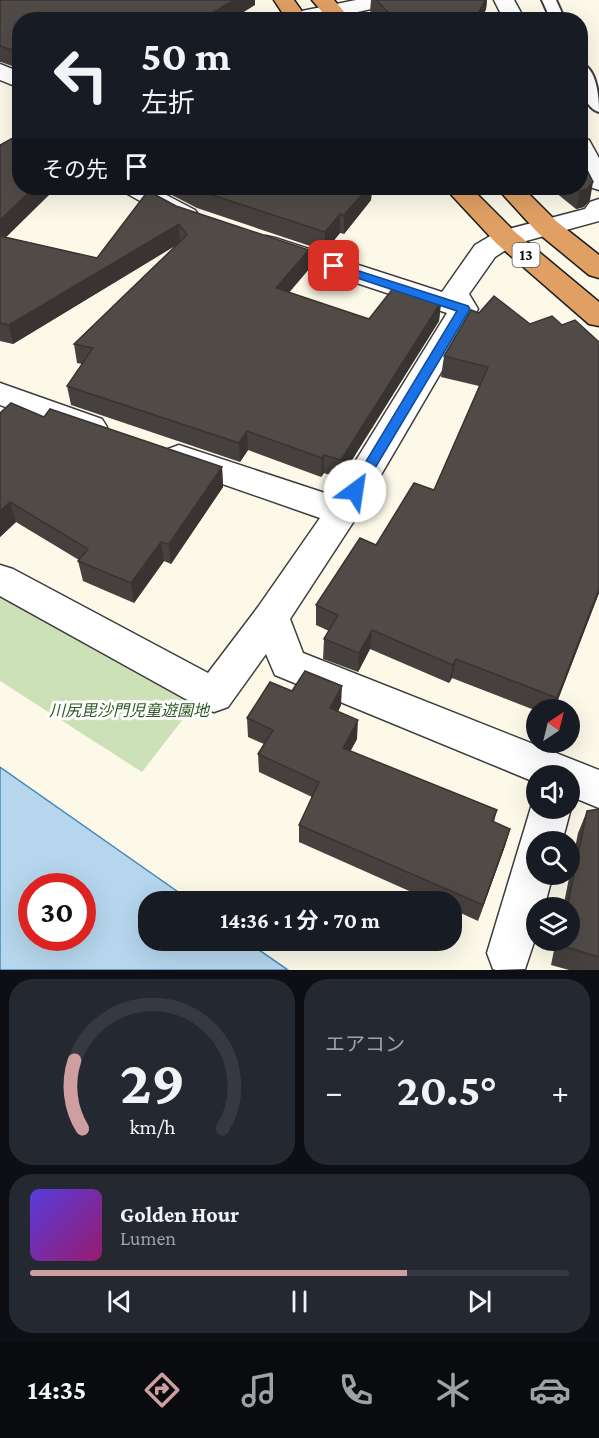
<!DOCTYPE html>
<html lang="ja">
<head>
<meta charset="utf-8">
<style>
	:root { --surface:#171b24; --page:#242831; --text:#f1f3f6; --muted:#9ea1a6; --line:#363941; --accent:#cf9ea0 }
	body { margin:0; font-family:"Crimson Pro","Noto Sans JP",serif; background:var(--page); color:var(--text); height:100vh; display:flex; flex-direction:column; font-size:22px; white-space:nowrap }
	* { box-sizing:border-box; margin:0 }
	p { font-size:20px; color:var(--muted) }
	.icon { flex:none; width:33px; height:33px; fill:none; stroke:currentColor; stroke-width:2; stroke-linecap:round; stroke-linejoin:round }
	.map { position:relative; height:970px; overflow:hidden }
	.drawer { display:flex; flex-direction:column; gap:9px; padding:9px; background:#0d0f14; flex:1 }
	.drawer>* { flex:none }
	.banner { position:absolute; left:12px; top:12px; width:576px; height:183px; border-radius:24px; box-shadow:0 6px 24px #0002; background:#171b24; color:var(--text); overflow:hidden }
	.needle { width:39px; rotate:35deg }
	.fabs { position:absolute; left:526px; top:699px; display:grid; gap:12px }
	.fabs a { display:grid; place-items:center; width:54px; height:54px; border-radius:50%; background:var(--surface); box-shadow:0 6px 24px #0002; font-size:30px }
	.speed { position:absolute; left:18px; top:873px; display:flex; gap:12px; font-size:30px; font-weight:700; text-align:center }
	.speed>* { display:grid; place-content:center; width:78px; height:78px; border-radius:50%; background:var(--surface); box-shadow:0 6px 24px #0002; line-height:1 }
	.speed .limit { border:9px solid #d22; background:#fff; color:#111 }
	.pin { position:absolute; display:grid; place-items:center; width:51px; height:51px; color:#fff; margin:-26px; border-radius:12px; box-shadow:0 3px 9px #0006 }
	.me { position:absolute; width:66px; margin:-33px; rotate:31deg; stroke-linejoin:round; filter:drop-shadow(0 0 4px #0008) }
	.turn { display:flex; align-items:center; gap:21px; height:126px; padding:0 30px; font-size:27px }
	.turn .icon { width:78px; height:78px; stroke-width:2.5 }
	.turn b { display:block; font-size:42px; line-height:51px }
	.then { display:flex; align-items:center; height:57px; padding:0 30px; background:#0003; gap:12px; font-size:22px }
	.big { font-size:45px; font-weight:700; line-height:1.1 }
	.drawer .tile { flex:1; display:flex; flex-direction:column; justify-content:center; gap:9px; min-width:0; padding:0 21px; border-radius:24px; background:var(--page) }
	.drawer .dial { align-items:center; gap:0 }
	.dial svg { height:156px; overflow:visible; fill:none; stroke:var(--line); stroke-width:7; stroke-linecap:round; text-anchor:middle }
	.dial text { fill:var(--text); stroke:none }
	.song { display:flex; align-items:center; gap:18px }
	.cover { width:72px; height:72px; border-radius:9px; background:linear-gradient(135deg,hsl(250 70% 55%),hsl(320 70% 35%)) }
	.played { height:6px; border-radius:3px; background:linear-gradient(90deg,var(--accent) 70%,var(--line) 70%) }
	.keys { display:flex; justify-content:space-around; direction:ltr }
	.heat { display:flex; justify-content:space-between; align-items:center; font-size:33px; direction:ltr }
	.drawer .tiles { flex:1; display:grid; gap:9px; grid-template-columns:1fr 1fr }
	.tile:last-child { grid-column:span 2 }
	.trip { position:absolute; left:138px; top:891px; width:324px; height:60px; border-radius:24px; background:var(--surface); box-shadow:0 6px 24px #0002; font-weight:700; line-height:60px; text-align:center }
	.menu { display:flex; height:96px; justify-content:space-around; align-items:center; background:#090b0e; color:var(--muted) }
	.menu .icon { width:42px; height:42px }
	.menu .active { color:var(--accent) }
	.menu b { font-size:27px; color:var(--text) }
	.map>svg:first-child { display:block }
</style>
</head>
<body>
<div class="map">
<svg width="599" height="970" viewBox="0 0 599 970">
	<rect width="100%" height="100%" fill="#fcf9e9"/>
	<polygon fill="#cce1b8" points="0,590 200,697 142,772 0,681"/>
	<path fill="#b5d6ed" stroke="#4688ba" stroke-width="1.5" fill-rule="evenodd" d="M0,767L191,901L148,902V940L246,941L288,970H0ZM32,886H82V938H32Z"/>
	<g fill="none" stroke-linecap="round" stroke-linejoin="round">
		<g stroke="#3d3d3d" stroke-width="4">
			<g id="lane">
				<polygon points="542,0 556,0 565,20 551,20"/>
				<path d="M580,63C597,67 599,98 599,112C581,107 580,77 580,63Z"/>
			</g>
		</g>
		<g stroke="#3d3d3d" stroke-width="3">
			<g id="street">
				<polygon points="356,0 397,0 394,4 321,20 277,20 280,16 287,14"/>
				<polygon points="494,0 514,0 525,20 504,20"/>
				<polygon points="0,64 20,72 20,88 0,80"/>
				<polygon points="580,138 589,140 599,158 599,190 590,187 580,170"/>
				<polygon points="122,188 153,188 195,210 199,216 195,222 186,224 177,222 126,193"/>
				<polygon points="599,199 599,221 515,244 495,257 469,294 478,309 354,521 290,619 303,653 599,770 599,808 570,796 570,776 537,776 537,783 275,675 266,654 228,707 214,712 200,707 0,596 0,565 13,569 208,673 258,607 320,518 168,465 163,457 168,449 179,445 334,496 447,313 257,250 253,244 257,238 266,236 275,238 442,292 475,245 497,232 585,209 590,202"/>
				<polygon points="0,383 102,419 107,427 102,435 91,438 0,405"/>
				<polygon points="535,794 537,808 571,808 562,842 537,842 537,874 553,874 544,908 537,908 537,933 525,969 496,970 493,969 487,953"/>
			</g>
		</g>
		<g stroke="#1b1b1b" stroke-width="3">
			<g id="highway">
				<polygon points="274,0 294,0 308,20 287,20"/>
				<polygon points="312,0 334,0 351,20 329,20"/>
				<polygon points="445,188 471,188 515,232 599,302 599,326 589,324 497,244"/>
				<polygon points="497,188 523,188 556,221 599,255 599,278 589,275 538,233"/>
			</g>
		</g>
		<use href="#lane" fill="#fff" fill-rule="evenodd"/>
		<use href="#street" fill="#fff" fill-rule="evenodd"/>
		<use href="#highway" fill="#e0a063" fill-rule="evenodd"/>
	</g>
	<g fill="#46403e">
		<polygon points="0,0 255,0 255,5 20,20 20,69 1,62 0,62"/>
		<polygon points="371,0 487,0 486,9 483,16 487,20 378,20 370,11"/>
		<polygon points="0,145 56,188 6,237 97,258 176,206 309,250 309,269 289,292 369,319 441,302 439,321 340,479 324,473 321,477 248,450 240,462 71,405 67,386 82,364 77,363 74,344 176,245 13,344 0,341"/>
		<polygon points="164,188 372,188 371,200 344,234 340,233 325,251 197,208 164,191"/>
		<polygon points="550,188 580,188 590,200 584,207 576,209"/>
		<polygon points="471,310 599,593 554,710 537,710 537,711 452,678 449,683 370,649 358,672 323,659 324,639 329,631 316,625 316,605 376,545 434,490 479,386 441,377 444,356"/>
		<polygon points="0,413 44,417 222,467 223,487 171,564 164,561 134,603 83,581 78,561 79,560 16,522 0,537"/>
		<polygon points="292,691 341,705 338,712 357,739 350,751 497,810 494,822 510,829 505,846 478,921 452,909 452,902 434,902 299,842 299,825 312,797 259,772 258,754 264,744 248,737 247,718"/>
		<polygon points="599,809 599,970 569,970 551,965 556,940 570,940 570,908 563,908 578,833 587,811"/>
	</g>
	<g fill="#393432">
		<polygon points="234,0 255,0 255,5 231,20 200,20"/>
		<polygon points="485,0 487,0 486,9 481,20 479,12"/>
		<polygon points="593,182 590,200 584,207 576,209 580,191"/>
		<polygon points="34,188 56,188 0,243 0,220"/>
		<polygon points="368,188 372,188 371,200 344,234 344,215"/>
		<polygon points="340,214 340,233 325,251 325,232"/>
		<polygon points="179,224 180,243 13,344 9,325"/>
		<polygon points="309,250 309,269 277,307 276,288"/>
		<polygon points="441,302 439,321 340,479 341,460"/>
		<polygon points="247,431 248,450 240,462 239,443"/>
		<polygon points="324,455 324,473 321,477 322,458"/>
		<polygon points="222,467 223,487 171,564 169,544"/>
		<polygon points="10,502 16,522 0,537 0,511"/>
		<polygon points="161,542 164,561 134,603 131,583"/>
		<polygon points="599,589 599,593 554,710 557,698"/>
		<polygon points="372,630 370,649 358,672 359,653"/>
		<polygon points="456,659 452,678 449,683 453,665"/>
		<polygon points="342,686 341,705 330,727 330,708"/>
		<polygon points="358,720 357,739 342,767 343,748"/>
		<polygon points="510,829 505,846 478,921 483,905"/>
	</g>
	<g fill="#514b48" stroke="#393432" stroke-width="1.5">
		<polygon points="0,0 234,0 200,20 20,20 20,59 18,52 0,46"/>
		<polygon points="376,0 485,0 479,12 487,20 396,20"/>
		<polygon points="20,134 20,188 34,188 0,220 0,145"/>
		<polygon points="580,156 593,182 587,189 580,191 575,188 580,188"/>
		<polygon points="191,188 368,188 344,215 340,214 325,232"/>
		<polygon points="148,191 176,206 309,250 276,288 369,319 394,287 441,302 341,460 324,455 322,458 247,431 239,443 67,386 93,348 74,344 187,235 179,224 9,325 0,323 0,236 97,258"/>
		<polygon points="494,296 530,324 552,316 562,325 575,320 599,342 599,589 557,698 456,659 453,665 372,630 359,653 324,639 338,615 316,605 360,538 376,545 414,483 434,490 488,367 444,356 471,310 479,313"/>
		<polygon points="11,403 44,417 50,409 222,467 169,544 161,542 131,583 78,561 88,549 10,502 0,511 0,413"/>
		<polygon points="305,671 342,686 330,708 358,720 343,748 497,810 492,821 510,829 483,905 299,825 319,782 258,754 273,730 247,718 270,682 292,691"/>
		<polygon points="599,809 599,957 559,945 560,940 570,940 570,908 567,908 587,811"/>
	</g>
	<polygon fill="#1a73e8" stroke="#114b97" stroke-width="1.5" points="334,263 468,306 470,309 359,495 355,497 348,491 457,311 330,269 328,266"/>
	<g text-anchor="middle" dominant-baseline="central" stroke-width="6" stroke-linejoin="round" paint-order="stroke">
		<rect fill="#fff" stroke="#545454" stroke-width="1.5" x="512.5" y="243" width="27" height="24" rx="4.5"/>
		<g font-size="15" font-weight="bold" fill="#0a0a0a">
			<text x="526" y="255">13</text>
		</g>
		<g font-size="16" font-style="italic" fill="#2d5824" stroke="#fff">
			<text x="129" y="710">川尻毘沙門児童遊園地</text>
		</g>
	</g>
</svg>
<div class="fabs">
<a><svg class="needle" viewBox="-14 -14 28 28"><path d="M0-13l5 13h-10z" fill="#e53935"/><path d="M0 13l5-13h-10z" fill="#9ea1a6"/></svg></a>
<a><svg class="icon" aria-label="sound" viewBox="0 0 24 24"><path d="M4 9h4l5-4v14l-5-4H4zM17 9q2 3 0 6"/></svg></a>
<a><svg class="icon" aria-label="search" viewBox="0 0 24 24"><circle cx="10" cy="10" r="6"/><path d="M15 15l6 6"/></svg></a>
<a><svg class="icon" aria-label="layers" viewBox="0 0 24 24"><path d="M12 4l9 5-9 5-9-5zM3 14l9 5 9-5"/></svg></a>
</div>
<div class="speed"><div class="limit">30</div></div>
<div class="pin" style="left:334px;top:266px;background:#d93025"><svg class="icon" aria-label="arrive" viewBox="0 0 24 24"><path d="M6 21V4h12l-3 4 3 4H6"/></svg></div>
<svg class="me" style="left:355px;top:491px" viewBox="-20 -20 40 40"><circle r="19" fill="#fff"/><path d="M0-13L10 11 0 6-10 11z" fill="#1a73e8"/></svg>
<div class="trip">14:36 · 1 分 · 70 m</div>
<div class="banner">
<div class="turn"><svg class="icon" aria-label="left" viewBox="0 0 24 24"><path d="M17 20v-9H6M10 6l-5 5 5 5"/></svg><div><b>50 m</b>左折</div></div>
<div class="then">その先<svg class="icon" aria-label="arrive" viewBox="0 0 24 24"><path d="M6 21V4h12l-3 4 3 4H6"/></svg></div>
</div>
</div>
<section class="drawer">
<div class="tiles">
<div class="tile dial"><svg viewBox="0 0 100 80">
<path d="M14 69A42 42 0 1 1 86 69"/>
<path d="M14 69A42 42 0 0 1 10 34" stroke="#cf9ea0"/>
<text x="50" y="56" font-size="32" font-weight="700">29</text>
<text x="50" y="72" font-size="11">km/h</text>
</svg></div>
<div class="tile"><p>エアコン</p>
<div class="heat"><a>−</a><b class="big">20.5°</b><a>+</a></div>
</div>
<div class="tile">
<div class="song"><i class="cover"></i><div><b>Golden Hour</b><p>Lumen</p></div></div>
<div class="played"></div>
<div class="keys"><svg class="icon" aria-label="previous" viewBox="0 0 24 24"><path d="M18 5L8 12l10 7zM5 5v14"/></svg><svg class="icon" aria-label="pause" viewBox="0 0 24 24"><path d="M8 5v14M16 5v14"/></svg><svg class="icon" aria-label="next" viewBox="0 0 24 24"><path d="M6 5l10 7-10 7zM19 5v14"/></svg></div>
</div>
</div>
</section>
<nav class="menu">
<b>14:35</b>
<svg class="icon active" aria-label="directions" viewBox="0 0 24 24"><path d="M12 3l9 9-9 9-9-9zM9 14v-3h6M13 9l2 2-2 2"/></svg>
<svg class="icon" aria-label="music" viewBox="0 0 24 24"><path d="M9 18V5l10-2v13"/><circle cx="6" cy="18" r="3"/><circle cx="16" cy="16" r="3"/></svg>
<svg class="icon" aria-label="phone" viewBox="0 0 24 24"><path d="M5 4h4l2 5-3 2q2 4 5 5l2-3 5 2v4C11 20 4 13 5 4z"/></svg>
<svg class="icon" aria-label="climate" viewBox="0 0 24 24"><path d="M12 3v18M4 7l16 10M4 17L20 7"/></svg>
<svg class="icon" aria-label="car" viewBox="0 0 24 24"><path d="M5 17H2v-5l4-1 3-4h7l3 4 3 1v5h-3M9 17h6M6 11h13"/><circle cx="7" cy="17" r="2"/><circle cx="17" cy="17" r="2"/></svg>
</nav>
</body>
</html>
